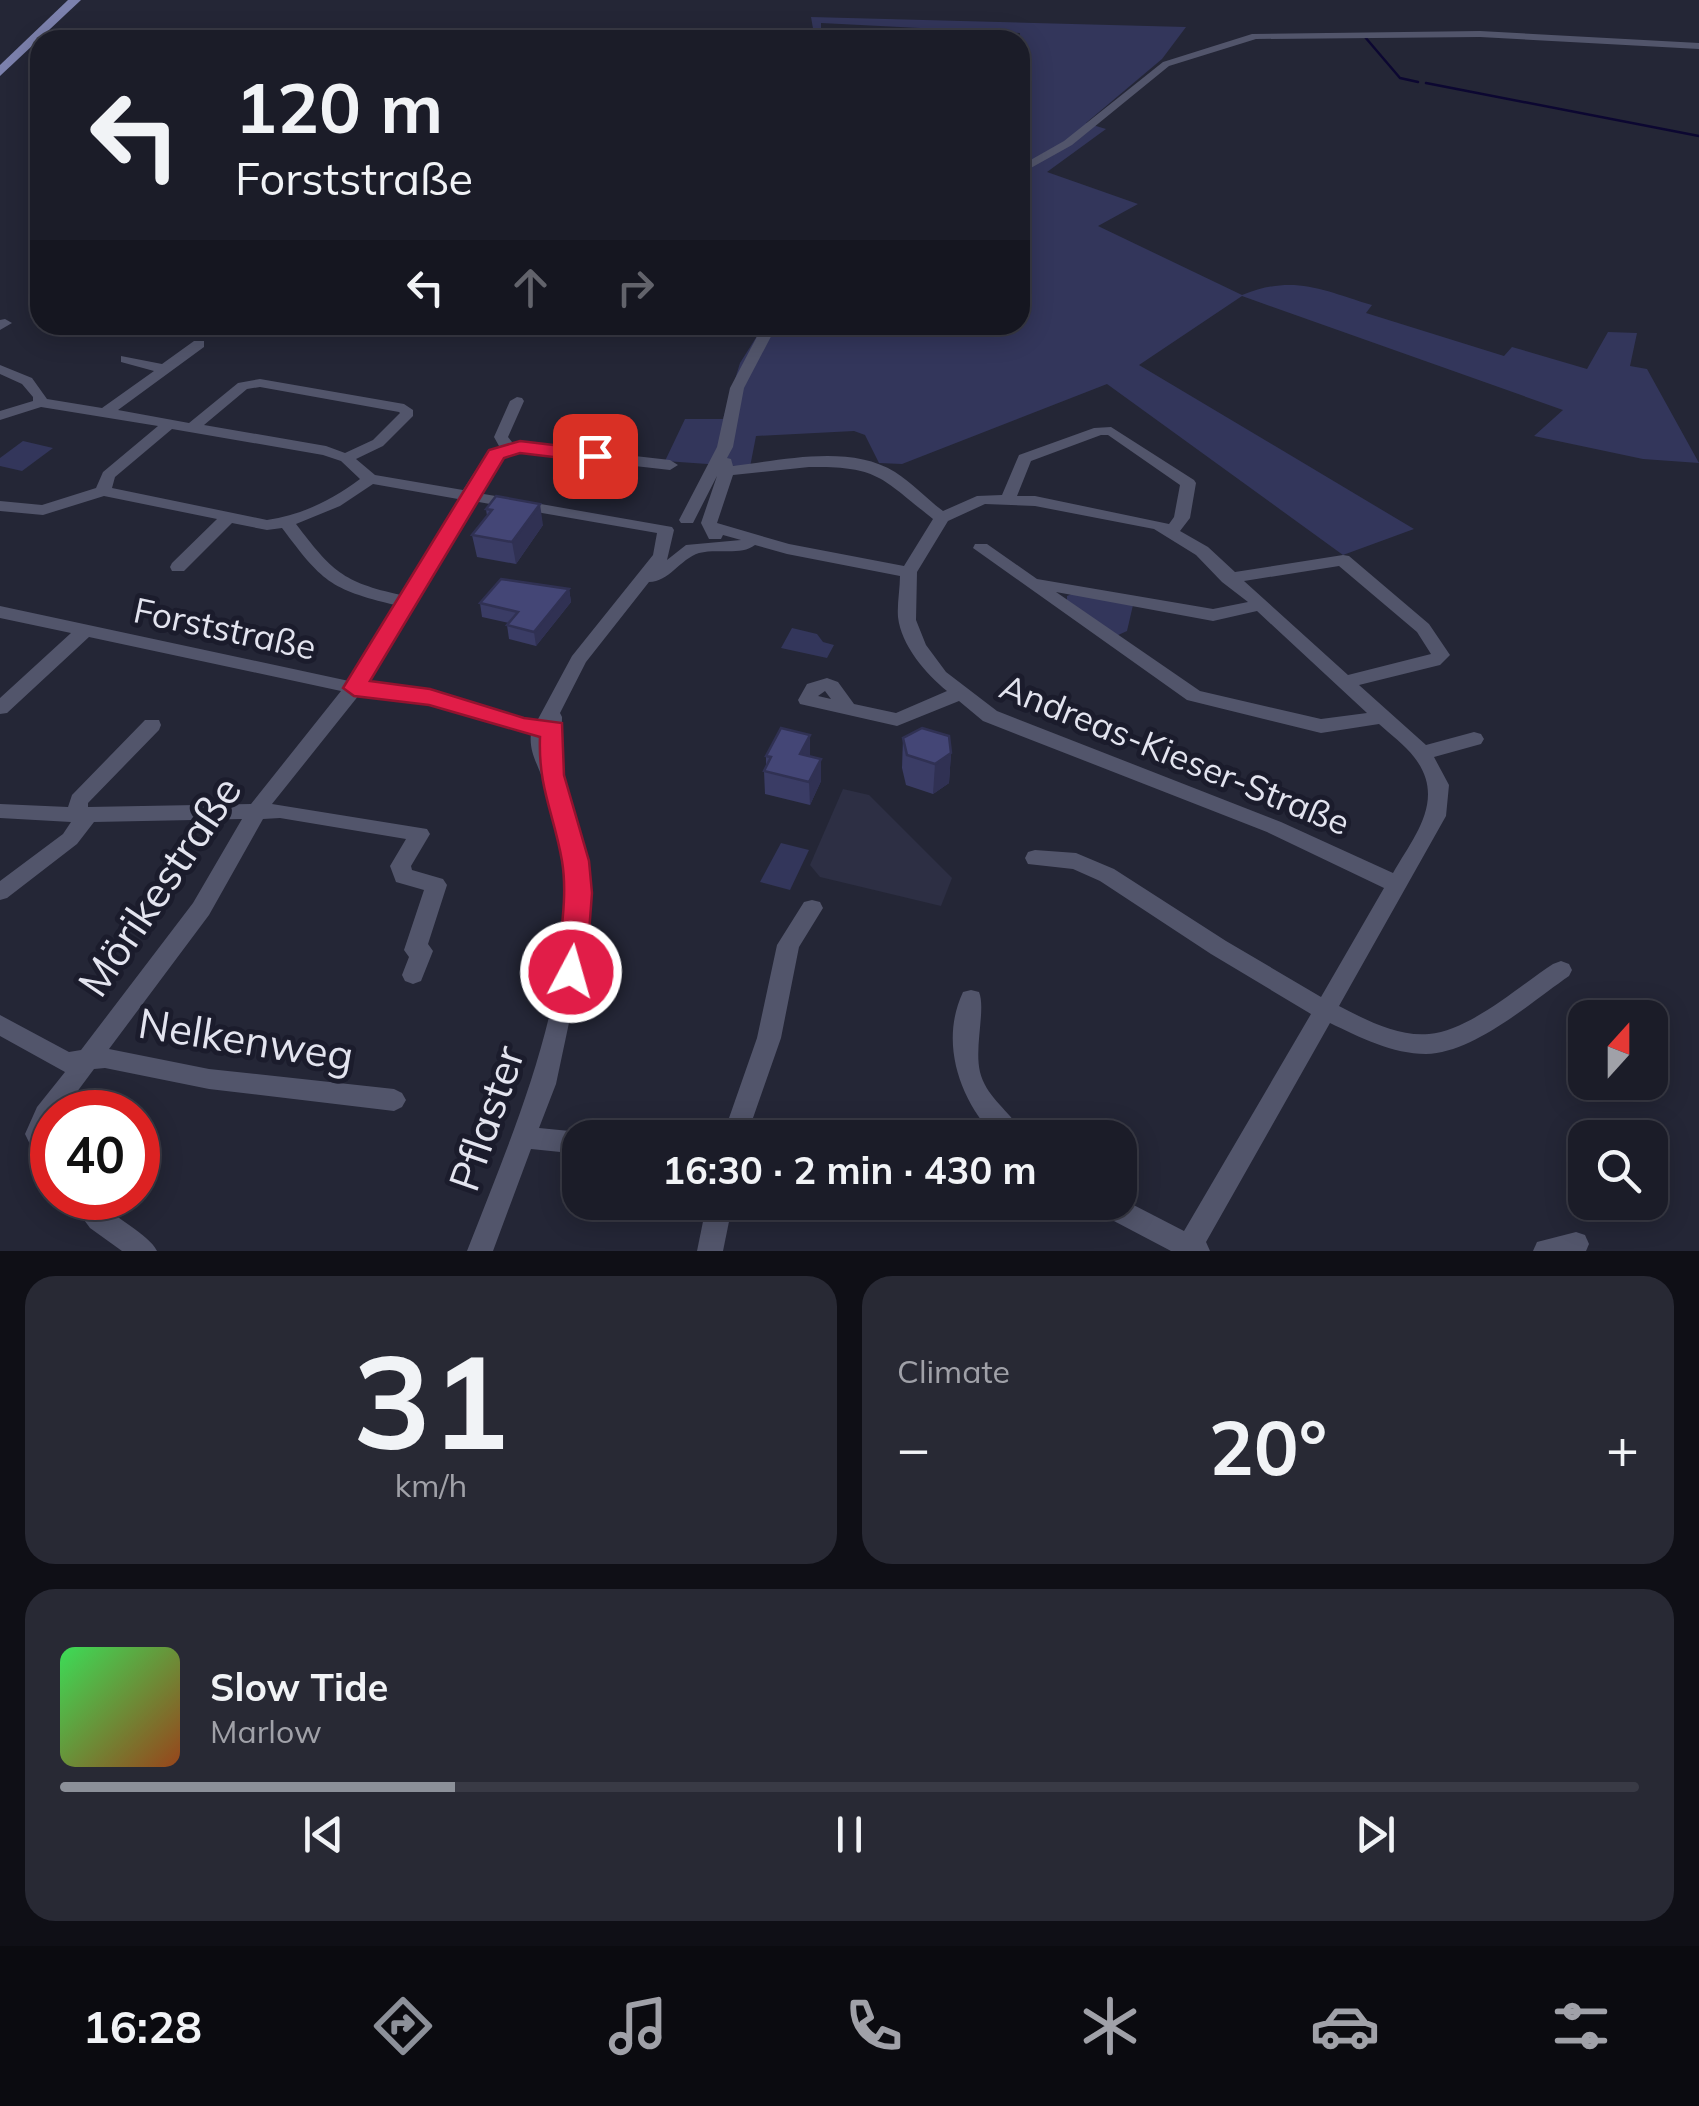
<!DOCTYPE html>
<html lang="en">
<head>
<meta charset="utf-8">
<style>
	:root { --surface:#1b1c28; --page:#282934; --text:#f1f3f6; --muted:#a0a1a8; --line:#393a45; --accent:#8c9099 }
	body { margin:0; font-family:Mulish,sans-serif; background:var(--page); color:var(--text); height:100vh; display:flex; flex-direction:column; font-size:38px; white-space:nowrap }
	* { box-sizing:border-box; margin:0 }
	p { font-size:32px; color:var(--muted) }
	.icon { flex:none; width:55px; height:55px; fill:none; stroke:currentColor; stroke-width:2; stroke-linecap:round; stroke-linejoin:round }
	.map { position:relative; height:1251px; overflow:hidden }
	.side { display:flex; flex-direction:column; gap:25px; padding:25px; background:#0f0f16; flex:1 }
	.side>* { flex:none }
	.top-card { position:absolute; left:30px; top:30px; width:1000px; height:305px; border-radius:30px; box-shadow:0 5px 25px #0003,0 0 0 2px var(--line); background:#1b1c28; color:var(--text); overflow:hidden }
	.needle { width:65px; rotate:21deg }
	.fabs { position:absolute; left:1568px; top:1000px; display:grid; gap:20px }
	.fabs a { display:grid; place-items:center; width:100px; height:100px; border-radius:20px; background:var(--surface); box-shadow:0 5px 25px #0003,0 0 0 2px var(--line); font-size:50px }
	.speed { position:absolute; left:30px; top:1090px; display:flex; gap:20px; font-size:50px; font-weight:700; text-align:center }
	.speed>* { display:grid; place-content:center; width:130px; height:130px; border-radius:50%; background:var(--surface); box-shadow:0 5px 25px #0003,0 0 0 2px var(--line); line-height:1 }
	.speed .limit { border:15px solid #d22; background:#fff; color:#111 }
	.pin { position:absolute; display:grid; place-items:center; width:85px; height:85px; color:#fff; margin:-42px; border-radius:20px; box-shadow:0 5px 15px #0006 }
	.me { position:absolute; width:110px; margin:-55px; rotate:6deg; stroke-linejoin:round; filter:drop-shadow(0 0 8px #0008) }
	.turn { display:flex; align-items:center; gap:35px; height:210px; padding:0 40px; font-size:45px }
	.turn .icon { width:130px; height:130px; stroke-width:2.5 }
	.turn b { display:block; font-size:70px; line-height:85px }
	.lanes { display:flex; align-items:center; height:95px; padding:0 40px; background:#0003; justify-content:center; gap:50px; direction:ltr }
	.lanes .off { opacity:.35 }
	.big { font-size:75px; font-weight:700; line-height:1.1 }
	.side .widget { flex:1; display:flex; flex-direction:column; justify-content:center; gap:15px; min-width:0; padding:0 35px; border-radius:30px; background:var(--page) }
	.side .dial { align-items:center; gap:0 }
	.dial b { font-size:130px; line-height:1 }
	.song { display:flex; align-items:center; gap:30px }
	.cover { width:120px; height:120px; border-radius:15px; background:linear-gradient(135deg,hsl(130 70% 55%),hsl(20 70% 35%)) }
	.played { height:10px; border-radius:5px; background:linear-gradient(90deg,var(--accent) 25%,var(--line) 25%) }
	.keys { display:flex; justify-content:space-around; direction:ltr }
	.heat { display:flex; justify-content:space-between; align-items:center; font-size:55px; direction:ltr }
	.side .tiles { flex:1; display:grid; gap:25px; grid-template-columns:1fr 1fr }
	.widget:last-child { grid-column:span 2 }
	.trip { position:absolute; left:562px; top:1120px; width:575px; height:100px; border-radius:30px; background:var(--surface); box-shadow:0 5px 25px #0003,0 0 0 2px var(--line); font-weight:700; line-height:100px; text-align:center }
	.menu { display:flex; height:160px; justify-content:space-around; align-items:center; background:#0b0b10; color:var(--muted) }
	.menu .icon { width:70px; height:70px }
	.menu .active { color:var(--accent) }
	.menu b { font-size:45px; color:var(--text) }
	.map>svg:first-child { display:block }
</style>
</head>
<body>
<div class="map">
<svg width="1699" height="1251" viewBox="0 0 1699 1251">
	<rect width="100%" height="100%" fill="#242636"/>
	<polygon fill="#2d2f44" points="843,789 869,795 952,878 941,906 820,877 810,865"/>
	<g fill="#33365b">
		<path d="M811,17L1186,27L1162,59L1086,123L1106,129L1047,172L1138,204L1098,226L1242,295C1294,274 1322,290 1372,305L1366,313L1504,356L1512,347L1587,369L1608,332L1637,333L1630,366L1647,369L1699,463L1643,459L1534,436L1563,410L1242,296L1139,365L1414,529L1343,555L1107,384L902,464L879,463L865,435L854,431L756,436L750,467L665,461L685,419H723L740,363L764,325H1020V33L821,23V33L951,40H815Z"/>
		<polygon points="23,441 53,448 22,471 0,466 0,458"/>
		<polygon points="1074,593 1133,605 1127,631 1116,636 1067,602 1067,596"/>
		<polygon points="792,628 817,634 823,642 834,645 827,658 781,648"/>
		<polygon points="781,843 809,850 790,890 760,882"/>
	</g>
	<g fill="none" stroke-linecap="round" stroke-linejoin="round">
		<g stroke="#0c0731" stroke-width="2.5">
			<polyline points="1365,37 1400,78 1418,82"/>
			<polyline points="1426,83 1699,136"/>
		</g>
		<g fill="#52556b" fill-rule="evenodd">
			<polygon points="1480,31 1699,43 1699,49 1480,37 1256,39 1169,66 1072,145 1020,174 1020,166 1064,141 1163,62 1252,34"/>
			<polygon points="5,319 12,323 0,330 0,320"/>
			<path d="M763,325H777L744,388L733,447L727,458L731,459L733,466C783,460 850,444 895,472C912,483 927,499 943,511L977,496L1002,495L1019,455L1094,428L1111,427L1194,480L1196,483L1190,518L1180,531L1208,547L1235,572L1343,555L1349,556L1429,624L1450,655L1440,665L1359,685L1426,745L1474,732L1481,734L1484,739L1481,744L1434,757L1449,785L1446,816L1339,1006C1366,1020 1398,1037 1429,1034C1471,1030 1519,986 1553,964L1561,961L1569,964L1572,970L1569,976C1530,1003 1474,1053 1426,1054C1393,1054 1359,1037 1330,1023L1206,1242L1210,1251H1171L1093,1210L1090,1202H1120V1198L1184,1231L1311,1014L1211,954L1100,881L1073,869L1028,864L1025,858L1028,852L1035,850L1076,853L1114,869L1226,941L1321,997L1384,888L1267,832L983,721L959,701L897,726L800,704L798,700L807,684L827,678L838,682L854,704L896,713L947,691C926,674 901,645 898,617C897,604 900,589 900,576L787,554L755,545C741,556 717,548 699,553C680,559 669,582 649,582L586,662L560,713L562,717L561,775L586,861L587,938L556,1084L539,1128L580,1132L590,1138H580V1154L531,1149L493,1251H467C515,1128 571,1001 566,866C565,844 550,798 542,777C536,761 529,751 531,733L430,703L359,695L272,804L427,829L430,834L411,866L412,870L443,879L447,885L428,944L433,951L421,981L413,984L405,981L402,975L409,957L404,950L424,890L396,882L390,866L406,839L280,818L263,819L209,915L109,1049L209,1069L394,1089L402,1093L406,1100L402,1107L394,1111L209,1089L105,1068L94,1069L62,1112H52C52,1133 52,1152 52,1174L43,1171L25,1134L37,1107L65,1072L0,1036V1015L69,1052L81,1050L193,903L242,819L94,822L77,844L7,898L0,900V881L63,834L71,822L0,818V804L68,807L72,795L145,720H159L161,725L159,730L88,803V807L251,804L341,691L89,637L7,713L0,714V698L71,633L0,618V606L349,681L395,605C329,589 322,581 282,528L267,530L232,523L184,571H172L170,567L172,563L217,519L104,496L43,515L0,511V501L42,505L96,488L103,472L158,426L41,407L0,420V411L33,401V397L22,384L0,374V365L32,378L47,399L102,408L154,371L121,362V356L162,364L194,341H204V347L118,410L189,423L238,383L260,379L404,404L413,410V416L383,446L356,459L375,475L463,490L483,459L499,446L494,437L510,401L517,397L522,398L524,401L508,437L512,442L670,460L678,465L670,470L511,452L494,465L478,493L672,527L674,530L667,560L686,545L741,540L723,535L721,539H709L701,523L717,476L693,523H681L679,520L717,447L730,388ZM260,387L399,412L400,413L373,440L345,453L326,446L204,425L247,389ZM172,429L323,455L341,461L360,479C332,500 302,515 267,520L112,488L115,477ZM1101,435H1108L1180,485L1174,517L1169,524L1035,496H1017L1031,461ZM809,467C879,466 881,478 933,519L904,566L789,544L717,523L733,475ZM373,484L458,499L401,595C342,582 332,571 296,524L340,506ZM473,501L657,533L653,555L572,656L537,721L524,720L431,691L366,683ZM985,504L1035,506L1154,529L1196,555L1222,582L1248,602L1213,609L1037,579L987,544H975L973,548L1187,700L1321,733L1379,724C1390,734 1405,745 1414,757C1447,799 1414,836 1393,873L1281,822L997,711L946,672L926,645L916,620L917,572L948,521ZM1339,566L1417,632L1431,654L1348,675L1244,581ZM1056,592L1213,621L1257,611L1367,713L1321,719L1200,691ZM825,691L831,699L818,696Z"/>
			<polygon points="812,900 820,902 823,908 799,947 781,1038 746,1138 722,1138 757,1038 777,945 804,902"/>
			<path d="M971,990L979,992C986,1009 974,1047 980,1072C987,1100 1014,1113 1025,1138H996C960,1100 939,1043 963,992Z"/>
			<path d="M68,1198H96C112,1217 149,1234 157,1251H122L90,1228Z"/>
			<polygon points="707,1202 733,1202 723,1251 697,1251"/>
			<polygon points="1576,1232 1585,1235 1589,1244 1586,1251 1533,1251 1537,1242"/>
		</g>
		<polygon fill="#7c81ad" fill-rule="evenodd" points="68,0 81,0 0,76 0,65"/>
	</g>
	<g fill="#3a3c65">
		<polygon points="486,509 543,525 516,564 477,557 472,535 487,516"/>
		<polygon points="569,589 571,602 536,646 509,639 507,625 509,623 482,617 480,603"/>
		<polygon points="810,735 810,756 821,759 821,781 810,805 765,794 764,771 766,767 766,756"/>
		<polygon points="903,738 951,753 949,783 933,794 906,785 902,768"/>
	</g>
	<g fill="#303153">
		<polygon points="540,504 543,525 516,564 512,542"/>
		<polygon points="569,589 571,602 536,646 534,632"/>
		<polygon points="810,735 810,758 800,754"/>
		<polygon points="951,753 949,783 933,794 935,764"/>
		<polygon points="821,759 821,781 810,805 809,782"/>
	</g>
	<g fill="#444676" stroke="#303153" stroke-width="2.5">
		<polygon points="496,496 540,504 512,542 472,535 492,510 486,509"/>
		<polygon points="501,579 569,589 534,632 507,625 518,612 480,603"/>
		<polygon points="781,728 810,735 800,754 821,759 809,782 764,771 771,757 766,756"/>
		<polygon points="922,728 949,736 951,753 935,764 907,755 903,738"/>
	</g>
	<path fill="#e11d48" stroke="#92132f" stroke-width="2.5" d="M520,441L595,450L605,456L595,462L520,453L504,458L370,681L430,689L524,718L562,723L564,775L589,861L592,893L586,972L581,981H561L557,972C560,936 568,897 562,861C554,814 538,788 540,737L429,705L354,696L343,688L489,450Z"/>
	<g text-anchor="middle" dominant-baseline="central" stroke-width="10" stroke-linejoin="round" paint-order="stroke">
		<g font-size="35" fill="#e3e4ef" stroke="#1b1c2c">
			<text transform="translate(225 628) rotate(12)">Forststraße</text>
			<text transform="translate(1175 754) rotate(22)">Andreas-Kieser-Straße</text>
		</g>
		<g font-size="42" fill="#e3e4ef" stroke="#1b1c2c">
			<text transform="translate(159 886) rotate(-56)">Mörikestraße</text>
			<text transform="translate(246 1039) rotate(9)">Nelkenweg</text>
			<text transform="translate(486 1118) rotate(-71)">Pflaster</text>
		</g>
	</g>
</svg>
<div class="fabs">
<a><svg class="needle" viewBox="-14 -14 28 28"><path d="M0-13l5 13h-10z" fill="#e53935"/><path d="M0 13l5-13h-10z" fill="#a0a1a8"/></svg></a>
<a><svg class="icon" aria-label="search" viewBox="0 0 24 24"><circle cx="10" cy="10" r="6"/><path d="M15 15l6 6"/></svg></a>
</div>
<div class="speed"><div class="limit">40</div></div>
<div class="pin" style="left:595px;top:456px;background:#d93025"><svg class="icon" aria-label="arrive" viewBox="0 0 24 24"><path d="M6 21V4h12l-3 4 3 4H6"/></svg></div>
<svg class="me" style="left:571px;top:972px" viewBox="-20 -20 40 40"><circle r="17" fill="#e11d48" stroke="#fff" stroke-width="3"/><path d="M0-11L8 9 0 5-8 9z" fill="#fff"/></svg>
<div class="trip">16:30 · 2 min · 430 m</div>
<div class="top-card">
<div class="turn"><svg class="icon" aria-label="left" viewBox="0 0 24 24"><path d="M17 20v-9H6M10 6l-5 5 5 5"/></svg><div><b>120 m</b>Forststraße</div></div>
<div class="lanes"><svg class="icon" aria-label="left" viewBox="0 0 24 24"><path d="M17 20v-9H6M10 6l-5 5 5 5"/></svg><svg class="icon off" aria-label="ahead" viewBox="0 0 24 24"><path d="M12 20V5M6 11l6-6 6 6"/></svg><svg class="icon off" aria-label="right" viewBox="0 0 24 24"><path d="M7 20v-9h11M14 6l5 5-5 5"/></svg></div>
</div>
</div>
<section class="side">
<div class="tiles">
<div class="widget dial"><b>31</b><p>km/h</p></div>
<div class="widget"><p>Climate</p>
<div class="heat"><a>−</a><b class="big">20°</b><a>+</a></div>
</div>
<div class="widget">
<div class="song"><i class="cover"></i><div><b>Slow Tide</b><p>Marlow</p></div></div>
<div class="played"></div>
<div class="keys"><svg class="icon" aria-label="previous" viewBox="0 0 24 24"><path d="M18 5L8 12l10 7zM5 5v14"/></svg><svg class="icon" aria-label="pause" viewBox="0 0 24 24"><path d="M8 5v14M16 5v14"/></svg><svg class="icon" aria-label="next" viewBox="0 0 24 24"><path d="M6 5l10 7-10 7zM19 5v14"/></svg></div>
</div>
</div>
</section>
<nav class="menu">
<b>16:28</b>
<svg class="icon active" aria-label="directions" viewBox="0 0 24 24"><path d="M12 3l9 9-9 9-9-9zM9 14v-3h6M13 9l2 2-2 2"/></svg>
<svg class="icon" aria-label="music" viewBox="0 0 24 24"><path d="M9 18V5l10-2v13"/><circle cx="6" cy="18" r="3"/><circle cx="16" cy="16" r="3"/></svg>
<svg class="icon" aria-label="phone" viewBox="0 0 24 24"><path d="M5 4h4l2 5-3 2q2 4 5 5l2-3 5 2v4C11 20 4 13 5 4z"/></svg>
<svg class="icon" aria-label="climate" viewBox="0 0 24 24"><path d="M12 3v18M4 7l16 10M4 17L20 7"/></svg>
<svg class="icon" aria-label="car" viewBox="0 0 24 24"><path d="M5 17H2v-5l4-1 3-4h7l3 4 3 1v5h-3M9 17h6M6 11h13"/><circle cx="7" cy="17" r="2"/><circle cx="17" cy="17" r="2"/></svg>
<svg class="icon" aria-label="filters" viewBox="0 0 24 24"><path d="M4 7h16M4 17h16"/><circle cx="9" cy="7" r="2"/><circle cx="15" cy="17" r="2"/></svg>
</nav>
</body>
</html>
